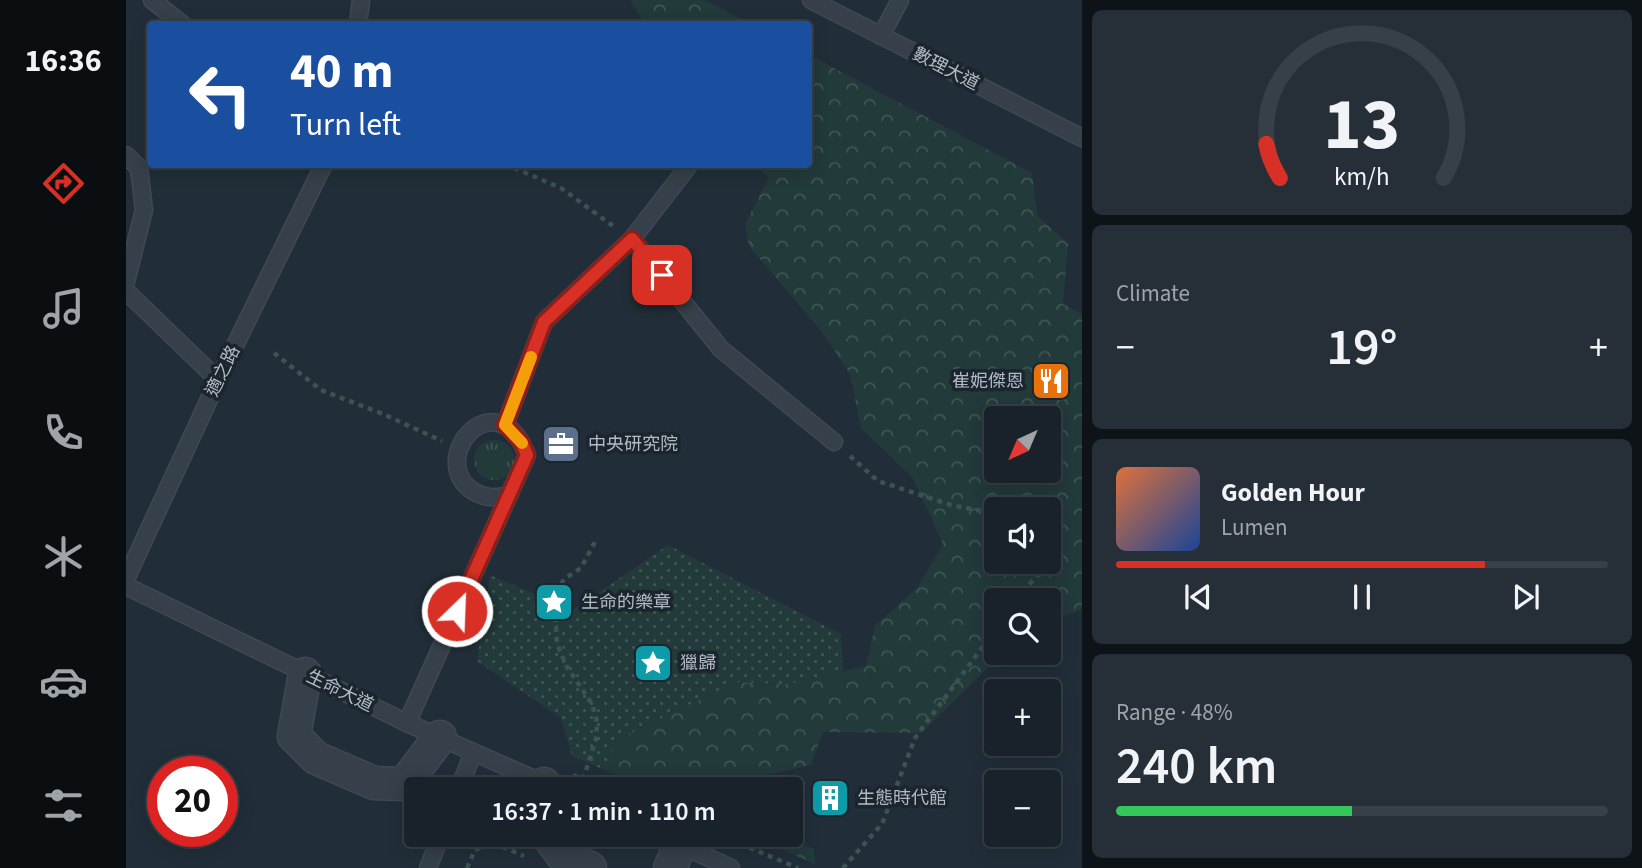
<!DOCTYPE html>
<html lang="en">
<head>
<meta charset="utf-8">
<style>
	:root { --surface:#19222b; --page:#262f37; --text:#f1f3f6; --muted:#9fa4a9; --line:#373f47; --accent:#d93025 }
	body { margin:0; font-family:"Source Sans 3","Noto Sans TC",sans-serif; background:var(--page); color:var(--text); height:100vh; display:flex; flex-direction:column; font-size:26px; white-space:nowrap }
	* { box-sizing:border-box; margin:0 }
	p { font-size:23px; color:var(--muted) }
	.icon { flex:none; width:38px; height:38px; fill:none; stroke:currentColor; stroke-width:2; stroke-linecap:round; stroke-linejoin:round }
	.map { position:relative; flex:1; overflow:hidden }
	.drawer { display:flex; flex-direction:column; gap:10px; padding:10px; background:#0e1318; width:560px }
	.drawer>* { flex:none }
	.hud { position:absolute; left:21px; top:21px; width:665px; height:147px; border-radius:7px; box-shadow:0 4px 18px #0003,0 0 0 2px var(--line); background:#1a4fa0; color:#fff; overflow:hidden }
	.needle { width:46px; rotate:224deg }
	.buttons { position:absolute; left:858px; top:406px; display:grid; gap:14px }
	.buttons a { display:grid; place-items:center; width:77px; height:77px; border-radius:7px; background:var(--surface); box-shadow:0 4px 18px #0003,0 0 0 2px var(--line); font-size:35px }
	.speed { position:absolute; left:21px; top:756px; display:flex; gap:14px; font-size:35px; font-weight:700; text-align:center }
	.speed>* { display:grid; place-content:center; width:91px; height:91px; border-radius:50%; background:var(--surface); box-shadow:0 4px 18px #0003,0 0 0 2px var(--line); line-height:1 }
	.speed .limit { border:10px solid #d22; background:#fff; color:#111 }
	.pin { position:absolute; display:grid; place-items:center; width:60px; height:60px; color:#fff; margin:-30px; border-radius:14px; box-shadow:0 4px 10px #0006 }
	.me { position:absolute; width:77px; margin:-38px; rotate:24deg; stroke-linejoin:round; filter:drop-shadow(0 0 5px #0008) }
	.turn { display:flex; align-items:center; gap:24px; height:147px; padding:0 28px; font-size:32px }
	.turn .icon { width:91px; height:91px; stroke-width:2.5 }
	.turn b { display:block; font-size:49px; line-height:60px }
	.big { font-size:52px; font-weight:600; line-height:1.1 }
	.drawer .tile { flex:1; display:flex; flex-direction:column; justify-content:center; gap:10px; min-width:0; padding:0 24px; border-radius:10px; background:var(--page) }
	.drawer .dial { align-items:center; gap:0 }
	.dial svg { height:182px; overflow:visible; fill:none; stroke:var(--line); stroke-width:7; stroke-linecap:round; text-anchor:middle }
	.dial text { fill:var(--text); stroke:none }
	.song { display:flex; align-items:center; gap:21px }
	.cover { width:84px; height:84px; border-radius:10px; background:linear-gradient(135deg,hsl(20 70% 55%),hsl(220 70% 35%)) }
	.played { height:7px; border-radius:4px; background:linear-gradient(90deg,var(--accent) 75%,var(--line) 75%) }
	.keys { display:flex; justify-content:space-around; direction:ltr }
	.heat { display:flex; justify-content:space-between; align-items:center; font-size:38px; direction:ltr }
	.charge { height:10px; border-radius:5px; background:linear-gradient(90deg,#34c759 48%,var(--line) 0) }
	.trip { position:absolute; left:278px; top:777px; width:399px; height:70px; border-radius:7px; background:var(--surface); box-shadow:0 4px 18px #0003,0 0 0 2px var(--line); font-weight:600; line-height:70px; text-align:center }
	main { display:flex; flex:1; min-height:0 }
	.tabs { display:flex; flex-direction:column; width:126px; justify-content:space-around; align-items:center; background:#0a0e11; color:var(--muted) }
	.tabs .icon { width:49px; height:49px }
	.tabs .active { color:var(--accent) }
	.tabs b { font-size:32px; color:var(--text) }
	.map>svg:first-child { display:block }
</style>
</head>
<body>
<main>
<nav class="tabs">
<b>16:36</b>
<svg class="icon active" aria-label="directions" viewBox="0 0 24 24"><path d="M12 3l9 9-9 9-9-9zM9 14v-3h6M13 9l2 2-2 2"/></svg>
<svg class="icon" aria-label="music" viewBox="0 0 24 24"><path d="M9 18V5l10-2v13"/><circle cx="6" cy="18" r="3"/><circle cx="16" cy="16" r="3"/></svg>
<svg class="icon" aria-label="phone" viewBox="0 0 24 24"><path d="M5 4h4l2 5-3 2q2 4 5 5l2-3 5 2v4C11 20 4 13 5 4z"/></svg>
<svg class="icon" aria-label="climate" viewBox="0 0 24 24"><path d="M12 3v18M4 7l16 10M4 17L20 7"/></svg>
<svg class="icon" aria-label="car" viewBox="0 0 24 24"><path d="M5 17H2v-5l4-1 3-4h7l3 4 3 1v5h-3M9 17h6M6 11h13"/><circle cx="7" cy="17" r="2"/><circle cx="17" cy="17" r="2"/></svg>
<svg class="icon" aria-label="filters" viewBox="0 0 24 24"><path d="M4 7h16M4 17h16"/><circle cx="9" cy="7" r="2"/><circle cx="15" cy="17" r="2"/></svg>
</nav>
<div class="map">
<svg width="956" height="868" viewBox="0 0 956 868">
	<defs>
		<pattern id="grass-tufts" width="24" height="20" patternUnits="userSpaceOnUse" patternTransform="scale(1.75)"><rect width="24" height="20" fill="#233a3a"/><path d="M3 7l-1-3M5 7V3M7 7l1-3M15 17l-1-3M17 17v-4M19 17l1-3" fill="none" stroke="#405555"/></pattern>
		<pattern id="forest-crowns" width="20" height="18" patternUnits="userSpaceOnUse" patternTransform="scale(1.75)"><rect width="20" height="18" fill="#233a3a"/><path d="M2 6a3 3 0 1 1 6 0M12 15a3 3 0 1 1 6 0" fill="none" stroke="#405555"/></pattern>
		<pattern id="park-dots" width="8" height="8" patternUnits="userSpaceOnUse" patternTransform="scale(1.75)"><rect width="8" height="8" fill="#233a3a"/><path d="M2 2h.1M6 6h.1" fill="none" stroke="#405555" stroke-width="1.8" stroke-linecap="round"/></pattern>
	</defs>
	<rect width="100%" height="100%" fill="#212e39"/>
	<circle fill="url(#grass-tufts)" cx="368" cy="460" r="20"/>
	<g fill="url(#forest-crowns)" fill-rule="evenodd">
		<polygon points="504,0 578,0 625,24 519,24"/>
		<path d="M683,55L906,173L911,215L942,244L937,304L956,314V609L922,622V600H870V653H877L795,733L697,732L685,765L637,776L638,789H522L479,770L490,740L610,682L662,684L740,666L749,626L791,588L817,544L787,478L735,428L724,374L696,332L623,246L619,224L643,178L628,165L682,164ZM870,418H922V471H870ZM870,509H922V562H870Z"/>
		<polygon points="623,835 661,835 664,839 688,849 689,864"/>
	</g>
	<polygon fill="url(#park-dots)" points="542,545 715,634 717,671 662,684 610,682 490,740 479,770 446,756 435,718 351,661 364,575 447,610"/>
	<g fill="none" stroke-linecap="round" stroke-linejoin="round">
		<g stroke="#3e4953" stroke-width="19">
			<g id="service">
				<polyline points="26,0 56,24"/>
				<polyline points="685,0 956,138"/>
				<polyline points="232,24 235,0"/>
				<polyline points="755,36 774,0"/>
				<polyline points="0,155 13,168 18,210 0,282"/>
				<polyline points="506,239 595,349 708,442"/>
				<polyline points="0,291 92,380"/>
				<polyline points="379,425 418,322 506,239 564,164"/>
				<polyline points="0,579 92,380 198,164"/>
				<polyline points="0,586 281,723 422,785"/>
				<path d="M281,723L401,455C397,445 389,430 378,425C344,409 310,467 347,491C358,498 371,499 384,494"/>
				<polyline points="333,789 347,753"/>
				<polyline points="533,835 605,868"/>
				<polyline points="302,868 315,835"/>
			</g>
		</g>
		<g stroke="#3e4953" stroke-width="35">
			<g id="minor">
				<polyline points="179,674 168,736 190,758 248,783 278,784 314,737"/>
				<polyline points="416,789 418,784"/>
				<polyline points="421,835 437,856 464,868"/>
				<polyline points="544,868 554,845"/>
			</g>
		</g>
		<g stroke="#3c5352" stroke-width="4.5" stroke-dasharray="5 5" stroke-linecap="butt">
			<polyline points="379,164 435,188 487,226"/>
			<polyline points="148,353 195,390 257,414 316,441"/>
			<polyline points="724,456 752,481 825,505 870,514"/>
			<polyline points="891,600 910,576 910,562"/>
			<polyline points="447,775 481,789"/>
			<polyline points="454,789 470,739 471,722 466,704 441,667 431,644 428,598 438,579 455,568 471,538"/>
			<polyline points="368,835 365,842 398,856"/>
			<polyline points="605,840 672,868"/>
			<polyline points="341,868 349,850 365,842"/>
			<polyline points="717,868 756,824 789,738 870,629"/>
		</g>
		<use href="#service" stroke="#35404a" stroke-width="16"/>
		<use href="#minor" stroke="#35404a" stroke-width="32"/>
	</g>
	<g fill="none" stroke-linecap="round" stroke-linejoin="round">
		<g stroke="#8d1f18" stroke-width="18">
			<polyline id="route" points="331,611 401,455 396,443 379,425 418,322 506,239 536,275"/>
		</g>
		<use href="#route" stroke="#d93025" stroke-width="12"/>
		<polyline stroke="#f59e0b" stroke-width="12" points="396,443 379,425 405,357"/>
	</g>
	<defs>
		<g id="restaurant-square" transform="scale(2.0125)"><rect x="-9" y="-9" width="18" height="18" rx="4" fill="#e8710a" stroke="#1a252e"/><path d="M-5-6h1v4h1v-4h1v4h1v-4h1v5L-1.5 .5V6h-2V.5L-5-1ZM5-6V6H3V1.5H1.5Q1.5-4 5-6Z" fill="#fff"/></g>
		<g id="office-square" transform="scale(2.0125)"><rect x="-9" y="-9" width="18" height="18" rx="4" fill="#5c6f8a" stroke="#1a252e"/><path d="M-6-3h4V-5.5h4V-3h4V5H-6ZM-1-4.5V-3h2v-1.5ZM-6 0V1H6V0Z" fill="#fff"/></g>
		<g id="sight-square" transform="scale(2.0125)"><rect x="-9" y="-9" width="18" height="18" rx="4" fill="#0f9aa8" stroke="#1a252e"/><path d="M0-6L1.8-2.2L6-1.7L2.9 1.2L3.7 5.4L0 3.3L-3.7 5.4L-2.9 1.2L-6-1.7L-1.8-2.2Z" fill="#fff"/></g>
		<g id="building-square" transform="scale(2.0125)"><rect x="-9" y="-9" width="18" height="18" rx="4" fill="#0f9aa8" stroke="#1a252e"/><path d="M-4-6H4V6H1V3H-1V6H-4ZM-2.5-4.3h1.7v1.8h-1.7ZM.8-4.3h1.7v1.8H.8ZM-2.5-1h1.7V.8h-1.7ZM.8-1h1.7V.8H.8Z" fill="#fff"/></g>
	</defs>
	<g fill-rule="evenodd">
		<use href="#restaurant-square" x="925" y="381"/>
		<use href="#office-square" x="435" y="444"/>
		<use href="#sight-square" x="428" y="602"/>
		<use href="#sight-square" x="527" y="663"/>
		<use href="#building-square" x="704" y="798"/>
	</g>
	<g text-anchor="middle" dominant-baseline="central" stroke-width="7" stroke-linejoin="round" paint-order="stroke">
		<g font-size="18" fill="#b0bbc6" stroke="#1a252e">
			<text transform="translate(820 69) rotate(27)">數理大道</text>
			<text transform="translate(97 371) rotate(-64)">適之路</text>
			<text transform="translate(214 691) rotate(26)">生命大道</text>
		</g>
		<g font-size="18" fill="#b0bbc6" stroke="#1a252e" text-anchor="start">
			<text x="898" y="381" text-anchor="end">崔妮傑恩</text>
			<text x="462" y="444">中央研究院</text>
			<text x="455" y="602">生命的樂章</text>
			<text x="554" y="663">獵歸</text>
			<text x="731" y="798">生態時代館</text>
		</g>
	</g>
</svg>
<div class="buttons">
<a><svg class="needle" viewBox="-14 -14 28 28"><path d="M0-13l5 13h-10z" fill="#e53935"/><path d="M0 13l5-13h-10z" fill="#9fa4a9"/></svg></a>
<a><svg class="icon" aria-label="sound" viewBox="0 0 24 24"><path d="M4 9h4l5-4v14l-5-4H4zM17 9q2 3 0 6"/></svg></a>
<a><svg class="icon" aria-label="search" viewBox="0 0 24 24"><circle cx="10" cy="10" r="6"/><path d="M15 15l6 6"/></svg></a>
<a>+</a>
<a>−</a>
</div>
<div class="speed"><div class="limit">20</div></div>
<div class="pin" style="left:536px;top:275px;background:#d93025"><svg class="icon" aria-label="arrive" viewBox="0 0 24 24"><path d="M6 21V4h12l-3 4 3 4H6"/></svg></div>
<svg class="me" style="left:331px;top:611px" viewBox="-20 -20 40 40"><circle r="17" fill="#d93025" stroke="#fff" stroke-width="3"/><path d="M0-11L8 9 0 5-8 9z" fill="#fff"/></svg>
<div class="trip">16:37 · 1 min · 110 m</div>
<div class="hud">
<div class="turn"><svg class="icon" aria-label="left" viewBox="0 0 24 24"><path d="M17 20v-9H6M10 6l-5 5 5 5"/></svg><div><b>40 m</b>Turn left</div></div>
</div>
</div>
<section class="drawer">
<div class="tile dial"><svg viewBox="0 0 100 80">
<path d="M14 69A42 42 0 1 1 86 69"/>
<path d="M14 69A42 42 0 0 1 8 54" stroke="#d93025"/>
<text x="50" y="56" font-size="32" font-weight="700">13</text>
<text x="50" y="72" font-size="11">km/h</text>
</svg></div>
<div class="tile"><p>Climate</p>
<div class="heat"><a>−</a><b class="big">19°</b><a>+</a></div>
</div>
<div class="tile">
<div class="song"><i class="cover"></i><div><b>Golden Hour</b><p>Lumen</p></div></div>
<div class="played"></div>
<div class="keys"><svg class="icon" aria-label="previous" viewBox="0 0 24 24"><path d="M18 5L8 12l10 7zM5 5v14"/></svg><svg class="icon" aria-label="pause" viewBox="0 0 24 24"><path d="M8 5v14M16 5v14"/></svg><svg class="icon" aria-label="next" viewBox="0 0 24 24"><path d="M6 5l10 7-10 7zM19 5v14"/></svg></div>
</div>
<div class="tile"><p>Range · 48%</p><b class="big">240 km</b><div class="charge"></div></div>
</section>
</main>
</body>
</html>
